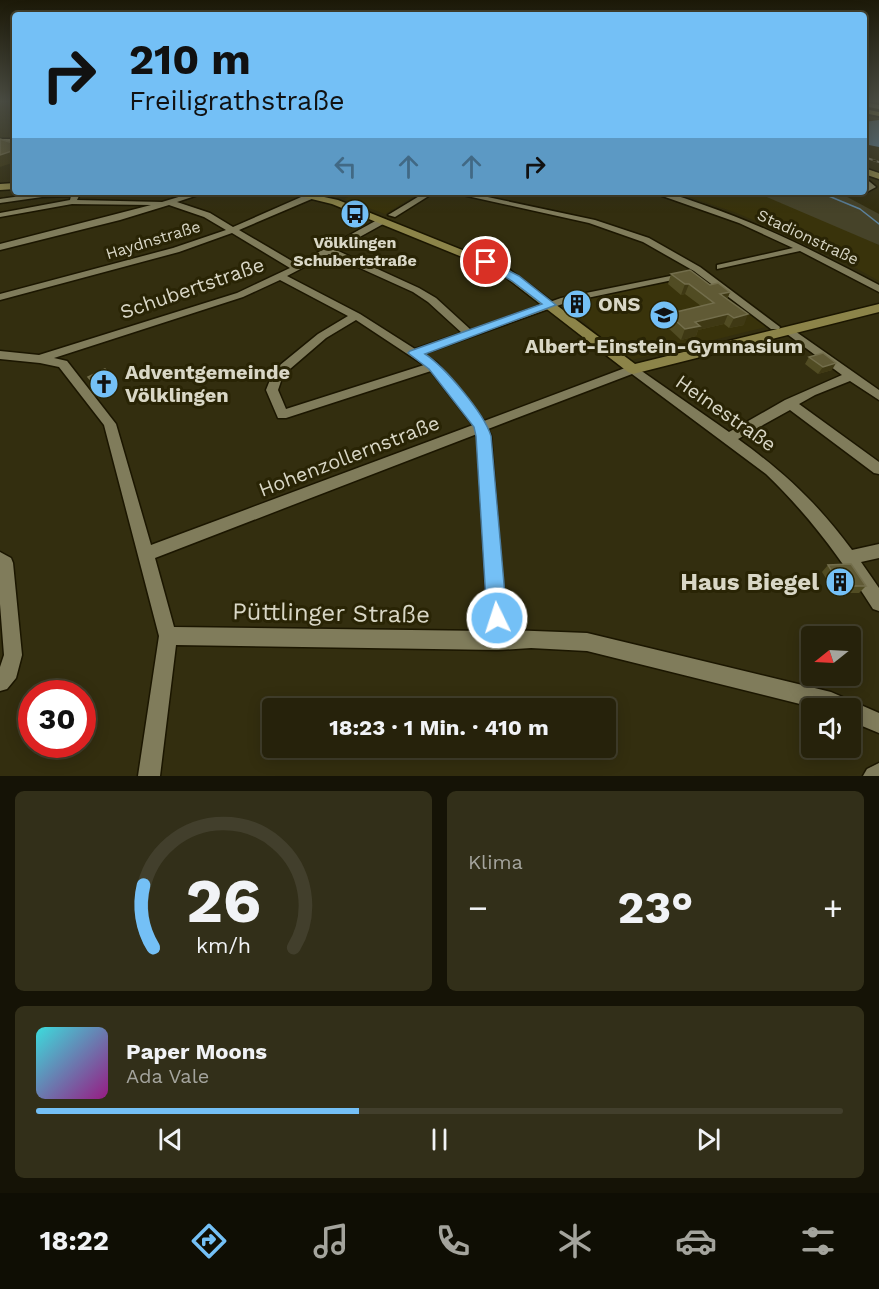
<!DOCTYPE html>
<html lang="de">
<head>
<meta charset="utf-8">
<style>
	:root { --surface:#26220b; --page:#322f19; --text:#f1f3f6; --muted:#a4a49d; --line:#423f2c; --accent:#74c0f6 }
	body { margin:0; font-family:"Work Sans",sans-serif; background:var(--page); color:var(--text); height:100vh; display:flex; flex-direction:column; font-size:22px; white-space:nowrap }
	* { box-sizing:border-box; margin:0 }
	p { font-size:20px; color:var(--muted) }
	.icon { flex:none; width:33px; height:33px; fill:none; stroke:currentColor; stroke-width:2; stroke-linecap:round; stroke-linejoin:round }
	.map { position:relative; height:776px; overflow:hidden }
	.sheet { display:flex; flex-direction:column; gap:15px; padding:15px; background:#151306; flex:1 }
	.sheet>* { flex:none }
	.hud { position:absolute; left:12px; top:12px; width:855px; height:183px; border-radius:6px; box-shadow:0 3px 15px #0003,0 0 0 2px var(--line); background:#74c0f6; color:#111; overflow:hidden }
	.needle { width:39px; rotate:252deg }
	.buttons { position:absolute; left:801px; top:626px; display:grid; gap:12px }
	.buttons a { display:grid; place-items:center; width:60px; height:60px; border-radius:6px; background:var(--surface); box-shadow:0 3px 15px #0003,0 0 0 2px var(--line); font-size:30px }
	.speed { position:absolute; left:18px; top:680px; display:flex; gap:12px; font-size:30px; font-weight:700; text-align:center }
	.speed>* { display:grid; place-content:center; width:78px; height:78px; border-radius:50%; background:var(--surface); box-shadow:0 3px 15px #0003,0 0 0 2px var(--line); line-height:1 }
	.speed .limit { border:9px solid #d22; background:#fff; color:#111 }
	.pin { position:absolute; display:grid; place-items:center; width:51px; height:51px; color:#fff; margin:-26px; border:3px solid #fff; border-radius:50%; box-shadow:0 2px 6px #0007 }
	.me { position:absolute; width:66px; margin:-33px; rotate:356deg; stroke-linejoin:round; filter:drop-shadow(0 0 4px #0008) }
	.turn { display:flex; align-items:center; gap:21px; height:126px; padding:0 18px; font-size:27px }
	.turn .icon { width:78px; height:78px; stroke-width:2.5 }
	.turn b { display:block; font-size:42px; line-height:51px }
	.lanes { display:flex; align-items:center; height:57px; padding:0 18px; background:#0003; justify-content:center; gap:30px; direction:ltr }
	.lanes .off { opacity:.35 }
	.big { font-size:45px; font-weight:700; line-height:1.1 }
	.sheet .widget { flex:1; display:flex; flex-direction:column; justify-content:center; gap:9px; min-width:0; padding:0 21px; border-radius:9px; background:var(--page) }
	.sheet .dial { align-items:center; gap:0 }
	.dial svg { height:156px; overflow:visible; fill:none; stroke:var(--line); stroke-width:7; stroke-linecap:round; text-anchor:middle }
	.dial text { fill:var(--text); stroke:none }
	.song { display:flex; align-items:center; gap:18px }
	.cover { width:72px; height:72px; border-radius:9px; background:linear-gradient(135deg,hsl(180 70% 55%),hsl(310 70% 35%)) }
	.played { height:6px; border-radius:3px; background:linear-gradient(90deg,var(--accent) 40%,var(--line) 40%) }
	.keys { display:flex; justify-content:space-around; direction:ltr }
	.heat { display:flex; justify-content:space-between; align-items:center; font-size:33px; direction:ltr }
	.sheet .tiles { flex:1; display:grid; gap:15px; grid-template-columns:1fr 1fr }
	.widget:last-child { grid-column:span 2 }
	.trip { position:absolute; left:262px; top:698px; width:354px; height:60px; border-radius:6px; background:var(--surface); box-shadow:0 3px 15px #0003,0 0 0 2px var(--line); font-weight:700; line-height:60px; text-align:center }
	.tabs { display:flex; height:96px; justify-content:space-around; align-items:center; background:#0f0e04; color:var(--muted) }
	.tabs .icon { width:42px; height:42px }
	.tabs .selected { color:var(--accent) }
	.tabs b { font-size:27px; color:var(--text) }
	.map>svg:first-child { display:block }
</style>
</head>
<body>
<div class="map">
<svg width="879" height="776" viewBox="0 0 879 776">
	<rect width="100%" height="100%" fill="#332e0f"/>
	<g fill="#39330b">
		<polygon points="357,192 421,192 385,214 344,199"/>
		<polygon points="675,192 755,192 824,220 879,245 879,281 814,245 734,212"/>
		<polygon points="698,276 766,327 628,361 564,304"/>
	</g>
	<polygon fill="#464329" points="755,192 838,192 879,214 879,245"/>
	<polygon fill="#5c829d" points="879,120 879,147 864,144 864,122"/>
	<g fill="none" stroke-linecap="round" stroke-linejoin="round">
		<polyline stroke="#5c829d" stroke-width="1.5" points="819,192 860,209 879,224"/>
		<g stroke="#1b1600" stroke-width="3">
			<g id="minor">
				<polygon points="864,102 879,105 879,109 864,106"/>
				<rect x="0" y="139" width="15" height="4"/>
				<polygon points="864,177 876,187 865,193 862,192 867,187 864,183"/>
				<path d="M77,192L80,194L77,200L162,202L195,192H207L177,202L210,213L233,227L308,194H314V198L239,230L297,264L379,219H385V223L336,250L419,288L436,298L471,330L561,298L690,272V276L687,277L568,302L423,354L437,363L484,421L633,365L729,432L785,400L842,375L783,331L788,328L792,329L879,390V400L850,381L815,395L799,404L879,462V474L874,473L790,410L738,439C785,473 818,504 852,550L879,544V558L861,562L879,588V611L873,609C842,560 808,514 766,474L632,374L488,429L491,436L506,630L587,633L831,692L879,713V733L850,721V708H816L587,651L531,648L498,650L176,645L160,776H138L159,636L104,425L59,367L40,363L0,359V351L39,355L237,293L290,268L232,233L179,252L0,300V294L173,248L226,230L204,217L169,205L120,220L0,250V244L151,205L72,204L0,217V213L70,200L71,196L42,197L0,203V199L42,193ZM329,254L413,292L428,302L462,333L415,349L360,314L287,276ZM280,280L348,316L318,334L274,370L266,390L278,418H286L431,371L473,425L151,545L116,424L67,361L54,358L243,297ZM356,320L424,365L286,409L278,390L283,375L326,338ZM477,434L488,631L174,627L155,558Z"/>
				<polygon points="426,192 435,192 395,217 388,215"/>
				<polygon points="449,192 464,192 595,220 649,238 700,267 780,327 779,329 771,329 694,271 643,242 589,223"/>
				<path d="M651,192C670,192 687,199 704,205C765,226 822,255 879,285V292L800,251L717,269V265L793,248L739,223Z"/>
				<polygon points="0,552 11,558 13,563 22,655 16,678 7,689 0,691 0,667 4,655 0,604"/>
				<polygon points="879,763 879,776 863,776 867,769"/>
			</g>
		</g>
		<g stroke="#1b1600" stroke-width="3">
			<g id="major">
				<polygon points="864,168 879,173 879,179 864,174"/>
				<polygon points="15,183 15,189 0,190 0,184"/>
				<polygon points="283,192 301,192 338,200 507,268 635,364 879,304 879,312 633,374 628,372 499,272 332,204"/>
			</g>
		</g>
		<g stroke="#1b1600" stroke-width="4">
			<polygon id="highway" points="864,109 879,112 879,116 864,113"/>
		</g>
		<use href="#minor" fill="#807c5b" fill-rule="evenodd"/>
		<use href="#major" fill="#8c8449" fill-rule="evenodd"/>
		<use href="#highway" fill="#94893d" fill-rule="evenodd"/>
		<g stroke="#7e7a62" stroke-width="2">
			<polyline id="rail" points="864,157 879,162"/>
		</g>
		<use href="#rail" stroke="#292405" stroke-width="1.5" stroke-dasharray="4.5" stroke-linecap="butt"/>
	</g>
	<g fill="#514c23">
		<polygon points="671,274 730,292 727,299 744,325 729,328 724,324 698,330 696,336 681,340 664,324 668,314 701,306 685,294 681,295 668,284"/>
		<polygon points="809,357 832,370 818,374 805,364"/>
		<polygon points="88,377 116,384 99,393 92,385"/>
		<polygon points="828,565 866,586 859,593 835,593 822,572"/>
	</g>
	<g fill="#3f3914">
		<polygon points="15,150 15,162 0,167 0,155"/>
		<polygon points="685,284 689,284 685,294 681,295"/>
		<polygon points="730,292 726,302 720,294"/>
		<polygon points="728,314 724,324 698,330 696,336 681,340 685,329 695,322"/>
		<polygon points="748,314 744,325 729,328 734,318"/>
		<polygon points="836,363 832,370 818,374 823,367"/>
		<polygon points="112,377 116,384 99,393 95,385"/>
	</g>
	<g fill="#605a35" stroke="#736e4c" stroke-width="1.5">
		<polygon points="0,139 15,144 15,150 0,155"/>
		<polygon points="690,270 710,285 718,283 730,292 720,294 748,314 734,318 728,314 695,322 700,326 685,329 668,314 714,303 689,284 685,284 671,274"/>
		<polygon points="823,353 836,363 823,367 809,357"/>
		<polygon points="105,369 112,377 95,385 88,377"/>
		<polygon points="851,564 866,586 841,586 828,565"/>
	</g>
	<linearGradient id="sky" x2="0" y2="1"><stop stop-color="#1c1908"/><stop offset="0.48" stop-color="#4a4c42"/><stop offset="1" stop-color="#4a4c42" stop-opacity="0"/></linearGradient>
	<rect width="879" height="211" fill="url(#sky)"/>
	<path fill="#74c0f6" stroke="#4b7da0" stroke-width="1.5" d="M486,259L519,276L556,305L425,354C445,367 484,413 491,436L507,618L504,625L497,627L490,625L487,618L476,436L474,427L429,369L408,353L410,351L542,304L512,281L483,264L481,262Z"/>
	<defs>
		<g id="bus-disc" transform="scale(1.5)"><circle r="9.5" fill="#74c0f6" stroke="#292405"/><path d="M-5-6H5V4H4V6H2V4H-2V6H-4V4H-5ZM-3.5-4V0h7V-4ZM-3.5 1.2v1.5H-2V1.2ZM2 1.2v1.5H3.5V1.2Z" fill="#111"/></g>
		<g id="building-disc" transform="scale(1.5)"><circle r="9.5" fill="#74c0f6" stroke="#292405"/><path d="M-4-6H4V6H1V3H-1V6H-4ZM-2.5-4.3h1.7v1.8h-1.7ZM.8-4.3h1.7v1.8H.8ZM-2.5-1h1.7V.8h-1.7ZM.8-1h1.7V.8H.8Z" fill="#111"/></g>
		<g id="school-disc" transform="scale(1.5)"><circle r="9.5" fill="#74c0f6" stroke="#292405"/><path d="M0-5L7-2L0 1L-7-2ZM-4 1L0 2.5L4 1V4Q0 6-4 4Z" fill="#111"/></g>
		<g id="church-disc" transform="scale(1.5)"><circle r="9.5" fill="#74c0f6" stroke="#292405"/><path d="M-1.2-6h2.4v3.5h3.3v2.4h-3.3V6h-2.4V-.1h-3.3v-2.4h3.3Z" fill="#111"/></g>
	</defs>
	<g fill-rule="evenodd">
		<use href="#bus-disc" x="355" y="214"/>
		<use href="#building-disc" x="577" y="304"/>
		<use href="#school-disc" x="664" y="315"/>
		<use href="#church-disc" x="104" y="384"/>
		<use href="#building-disc" x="840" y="582"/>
	</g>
	<g text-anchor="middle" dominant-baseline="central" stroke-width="6" stroke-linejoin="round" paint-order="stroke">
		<g font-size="16" fill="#d9d7c6" stroke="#292405">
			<text transform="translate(808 237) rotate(25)">Stadionstraße</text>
			<text transform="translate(153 240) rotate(-17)">Haydnstraße</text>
		</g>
		<g font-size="16" font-weight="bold" fill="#d9d7c6" stroke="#292405">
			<text x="355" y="242">Völklingen<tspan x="355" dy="18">Schubertstraße</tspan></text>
		</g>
		<g font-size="20" fill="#d9d7c6" stroke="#292405">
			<text transform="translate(192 288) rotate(-19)">Schubertstraße</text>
			<text transform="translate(726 413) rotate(35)">Heinestraße</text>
			<text transform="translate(349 456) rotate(-21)">Hohenzollernstraße</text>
		</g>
		<g font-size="20" font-weight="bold" fill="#d9d7c6" stroke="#292405" text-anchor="start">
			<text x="598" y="304">ONS</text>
			<text x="664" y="346" text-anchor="middle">Albert-Einstein-Gymnasium</text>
			<text x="125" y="372">Adventgemeinde<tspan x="125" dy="23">Völklingen</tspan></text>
		</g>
		<g font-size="24" font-weight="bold" fill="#d9d7c6" stroke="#292405" text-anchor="end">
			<text x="819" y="582">Haus Biegel</text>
		</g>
		<g font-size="24" fill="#d9d7c6" stroke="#292405">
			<text transform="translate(331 613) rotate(1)">Püttlinger Straße</text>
		</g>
	</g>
</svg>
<div class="buttons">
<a><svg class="needle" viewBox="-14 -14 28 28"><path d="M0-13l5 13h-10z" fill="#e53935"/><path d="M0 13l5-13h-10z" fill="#a4a49d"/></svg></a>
<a><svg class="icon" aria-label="sound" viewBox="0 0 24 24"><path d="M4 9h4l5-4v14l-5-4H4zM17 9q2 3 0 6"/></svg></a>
</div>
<div class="speed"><div class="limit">30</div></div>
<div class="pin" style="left:486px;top:262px;background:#d93025"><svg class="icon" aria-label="arrive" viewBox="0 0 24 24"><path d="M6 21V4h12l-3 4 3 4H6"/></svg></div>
<svg class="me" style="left:497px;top:618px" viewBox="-20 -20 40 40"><circle r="17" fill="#74c0f6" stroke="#fff" stroke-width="3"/><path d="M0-11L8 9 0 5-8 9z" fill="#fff"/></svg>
<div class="trip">18:23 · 1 Min. · 410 m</div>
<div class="hud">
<div class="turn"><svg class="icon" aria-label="right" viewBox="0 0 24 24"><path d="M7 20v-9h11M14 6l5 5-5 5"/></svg><div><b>210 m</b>Freiligrathstraße</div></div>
<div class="lanes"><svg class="icon off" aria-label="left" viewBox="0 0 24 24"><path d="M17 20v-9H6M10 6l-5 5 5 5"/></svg><svg class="icon off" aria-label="ahead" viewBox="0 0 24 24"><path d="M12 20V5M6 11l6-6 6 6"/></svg><svg class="icon off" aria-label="ahead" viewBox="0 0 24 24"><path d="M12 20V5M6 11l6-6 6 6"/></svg><svg class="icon" aria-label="right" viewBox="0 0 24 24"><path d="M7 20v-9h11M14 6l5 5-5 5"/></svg></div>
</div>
</div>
<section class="sheet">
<div class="tiles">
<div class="widget dial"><svg viewBox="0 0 100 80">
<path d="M14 69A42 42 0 1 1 86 69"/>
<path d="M14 69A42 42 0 0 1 9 37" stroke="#74c0f6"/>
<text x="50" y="56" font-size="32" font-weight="700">26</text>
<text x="50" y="72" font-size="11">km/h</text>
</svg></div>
<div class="widget"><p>Klima</p>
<div class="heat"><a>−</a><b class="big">23°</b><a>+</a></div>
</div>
<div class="widget">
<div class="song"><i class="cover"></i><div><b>Paper Moons</b><p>Ada Vale</p></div></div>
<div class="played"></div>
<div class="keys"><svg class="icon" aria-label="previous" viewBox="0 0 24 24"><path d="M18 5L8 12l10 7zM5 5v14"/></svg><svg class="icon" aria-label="pause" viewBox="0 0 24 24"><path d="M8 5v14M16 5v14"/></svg><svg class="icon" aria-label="next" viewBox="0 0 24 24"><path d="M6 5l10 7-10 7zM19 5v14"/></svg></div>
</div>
</div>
</section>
<nav class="tabs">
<b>18:22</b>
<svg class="icon selected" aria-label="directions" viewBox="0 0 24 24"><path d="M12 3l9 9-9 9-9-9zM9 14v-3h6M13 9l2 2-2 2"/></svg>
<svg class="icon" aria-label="music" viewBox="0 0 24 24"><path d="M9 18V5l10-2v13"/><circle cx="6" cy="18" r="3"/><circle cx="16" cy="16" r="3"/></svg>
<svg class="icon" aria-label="phone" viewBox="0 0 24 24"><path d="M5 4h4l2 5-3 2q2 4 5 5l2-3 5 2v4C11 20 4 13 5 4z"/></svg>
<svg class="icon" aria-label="climate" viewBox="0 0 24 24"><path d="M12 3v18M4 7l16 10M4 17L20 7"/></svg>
<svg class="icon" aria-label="car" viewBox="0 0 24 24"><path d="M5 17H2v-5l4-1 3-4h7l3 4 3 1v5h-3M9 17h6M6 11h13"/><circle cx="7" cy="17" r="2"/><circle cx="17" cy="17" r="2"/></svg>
<svg class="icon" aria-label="filters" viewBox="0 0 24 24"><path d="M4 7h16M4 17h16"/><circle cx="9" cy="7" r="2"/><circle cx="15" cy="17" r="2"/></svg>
</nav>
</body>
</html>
